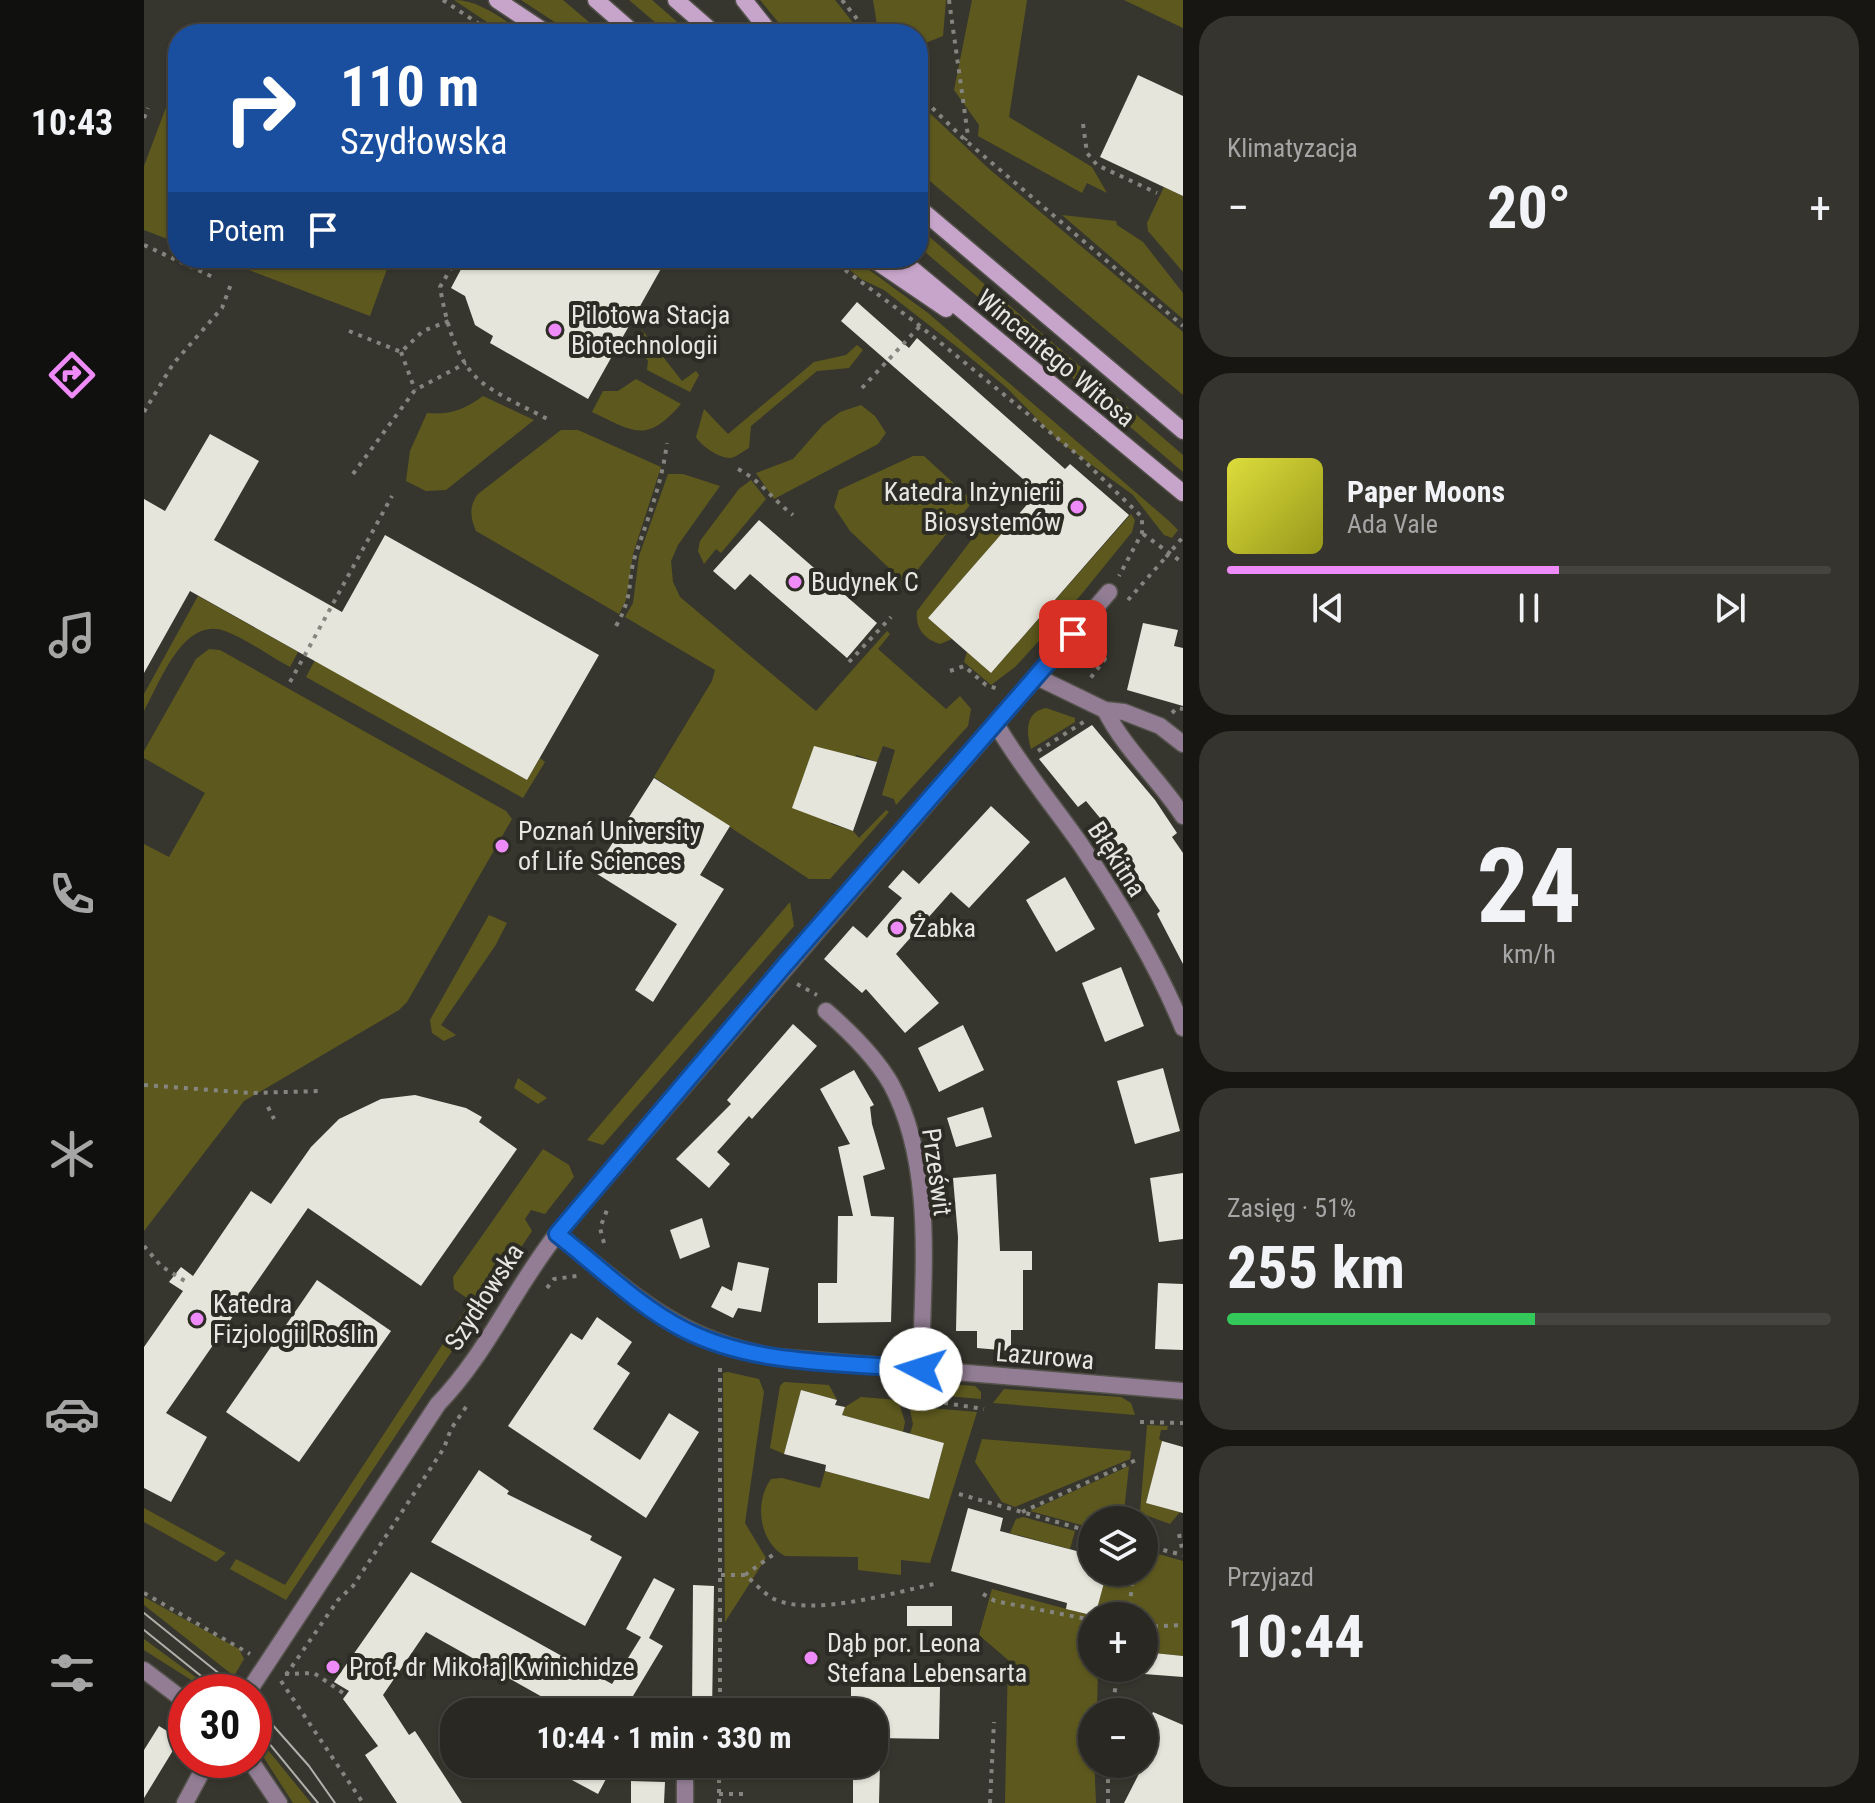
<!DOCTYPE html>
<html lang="pl">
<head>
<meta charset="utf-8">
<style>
	:root { --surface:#292822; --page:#35342f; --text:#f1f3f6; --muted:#a5a6a5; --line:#454440; --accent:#ee8bf8 }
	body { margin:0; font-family:"Roboto Condensed",sans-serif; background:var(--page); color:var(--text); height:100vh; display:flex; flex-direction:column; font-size:30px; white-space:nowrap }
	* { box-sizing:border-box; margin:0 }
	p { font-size:26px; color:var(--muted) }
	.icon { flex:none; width:44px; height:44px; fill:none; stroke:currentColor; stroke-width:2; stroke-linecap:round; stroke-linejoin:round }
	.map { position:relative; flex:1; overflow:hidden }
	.details { display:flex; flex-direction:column; gap:16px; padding:16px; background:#171613; width:692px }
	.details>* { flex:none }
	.guide { position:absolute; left:24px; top:24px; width:760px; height:244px; border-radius:32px; box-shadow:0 2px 6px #0004,0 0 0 2px var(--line); background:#1a4fa0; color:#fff; overflow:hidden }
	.fabs { position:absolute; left:934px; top:1506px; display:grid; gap:16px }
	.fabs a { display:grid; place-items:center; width:80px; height:80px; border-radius:50%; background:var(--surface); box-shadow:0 2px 6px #0004,0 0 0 2px var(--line); font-size:40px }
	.speed { position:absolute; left:24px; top:1674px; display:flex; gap:16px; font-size:40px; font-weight:700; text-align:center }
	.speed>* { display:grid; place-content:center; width:104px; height:104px; border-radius:50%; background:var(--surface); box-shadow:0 2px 6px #0004,0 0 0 2px var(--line); line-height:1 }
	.speed .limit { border:12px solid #d22; background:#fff; color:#111 }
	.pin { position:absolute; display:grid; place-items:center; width:68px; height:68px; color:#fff; margin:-34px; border-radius:16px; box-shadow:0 4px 12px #0006 }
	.me { position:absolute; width:88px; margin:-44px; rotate:275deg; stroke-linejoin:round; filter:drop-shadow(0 0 6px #0008) }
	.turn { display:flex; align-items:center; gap:28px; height:168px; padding:0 40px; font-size:36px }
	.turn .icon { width:104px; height:104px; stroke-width:2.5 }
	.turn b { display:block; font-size:56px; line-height:68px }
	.then { display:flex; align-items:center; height:76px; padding:0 40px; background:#0003; gap:16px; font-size:30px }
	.big { font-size:60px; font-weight:700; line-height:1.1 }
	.details .card { flex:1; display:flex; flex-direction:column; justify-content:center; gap:12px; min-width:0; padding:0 28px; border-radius:32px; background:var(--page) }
	.details .dial { align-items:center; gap:0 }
	.dial b { font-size:104px; line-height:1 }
	.song { display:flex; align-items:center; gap:24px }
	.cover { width:96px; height:96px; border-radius:12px; background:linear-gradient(135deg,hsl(60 70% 55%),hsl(60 70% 35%)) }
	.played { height:8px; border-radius:4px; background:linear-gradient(90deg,var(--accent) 55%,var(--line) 55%) }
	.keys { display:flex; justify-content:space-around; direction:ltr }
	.heat { display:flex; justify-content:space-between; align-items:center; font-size:44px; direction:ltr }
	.charge { height:12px; border-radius:6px; background:linear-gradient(90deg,#34c759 51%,var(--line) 0) }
	.trip { position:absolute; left:296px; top:1698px; width:448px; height:80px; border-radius:32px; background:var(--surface); box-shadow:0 2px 6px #0004,0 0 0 2px var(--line); font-weight:700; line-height:80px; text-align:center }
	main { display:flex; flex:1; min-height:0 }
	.tab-bar { display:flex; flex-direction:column; width:144px; justify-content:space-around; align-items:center; background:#10100e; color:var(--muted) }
	.tab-bar .icon { width:56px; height:56px }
	.tab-bar .active { color:var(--accent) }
	.tab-bar b { font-size:36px; color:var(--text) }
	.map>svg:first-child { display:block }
</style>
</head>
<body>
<main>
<nav class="tab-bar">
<b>10:43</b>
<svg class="icon active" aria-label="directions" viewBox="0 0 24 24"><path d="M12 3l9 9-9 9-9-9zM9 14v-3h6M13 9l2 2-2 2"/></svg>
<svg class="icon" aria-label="music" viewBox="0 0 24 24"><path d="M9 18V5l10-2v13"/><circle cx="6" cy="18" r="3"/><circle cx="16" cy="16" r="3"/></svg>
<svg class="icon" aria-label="phone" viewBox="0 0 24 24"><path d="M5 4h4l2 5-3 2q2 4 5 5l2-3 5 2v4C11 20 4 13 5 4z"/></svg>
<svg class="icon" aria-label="climate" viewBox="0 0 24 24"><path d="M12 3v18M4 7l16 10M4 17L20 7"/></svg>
<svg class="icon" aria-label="car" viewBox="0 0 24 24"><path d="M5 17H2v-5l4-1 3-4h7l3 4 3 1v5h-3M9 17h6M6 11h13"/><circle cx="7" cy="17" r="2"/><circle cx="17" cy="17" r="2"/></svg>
<svg class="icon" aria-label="filters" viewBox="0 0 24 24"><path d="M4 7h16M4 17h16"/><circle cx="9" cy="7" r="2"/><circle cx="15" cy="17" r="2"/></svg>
</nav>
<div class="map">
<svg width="1039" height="1803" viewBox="0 0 1039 1803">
	<rect width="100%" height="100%" fill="#37362e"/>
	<g fill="#5d591e">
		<path d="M310,0C336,0 360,20 381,34H361Z"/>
		<polygon points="377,0 419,0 459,34 429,34"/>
		<polygon points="485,0 508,0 547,34 525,34"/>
		<polygon points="616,0 691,0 718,34 644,34"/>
		<polygon points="729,0 802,0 799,36 774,46 774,34 741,34 733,25"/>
		<polygon points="828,0 883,0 865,117 948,167 963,193 943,183 938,193 834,136 835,125 810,90"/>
		<polygon points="980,0 1039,0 1039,28"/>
		<polygon points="24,102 34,106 34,243 0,230 0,166"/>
		<polygon points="774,102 844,168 1039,332 1039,395 774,171"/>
		<polygon points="1020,187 1039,196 1039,272 1004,231 1003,223"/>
		<polygon points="918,215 972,221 973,225 999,242 1039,293 1039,319"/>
		<polygon points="774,227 1039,455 1039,472 774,246"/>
		<polygon points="73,258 247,258 226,316"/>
		<polygon points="691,258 709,258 784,313 1025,521 1034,530 1028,538 1020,535 989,495 915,441 863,388 817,350 740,290 717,279"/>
		<polygon points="498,330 538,381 552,371 555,375 546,392 503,370 504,361 490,340"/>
		<path d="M713,345L719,350L705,368L673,371L607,426L605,448C599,451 593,457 586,458C575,458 557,446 552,437L560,409L584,434L670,362L702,355Z"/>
		<path d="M492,379L537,404C502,444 491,432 448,412L459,391H474Z"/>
		<path d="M339,396L390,420L302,490L282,491L262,481L266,451L283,413C306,415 320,410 339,396Z"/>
		<polygon points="717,405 731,416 742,433 734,444 630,499 612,473 649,459 679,425 696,412"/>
		<path d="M417,430H434L517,467L489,554L482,600L475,614L332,531C326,517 325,506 334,494Z"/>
		<polygon points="769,456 780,456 829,501 762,584 706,531 690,507 695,490"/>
		<polygon points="524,474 539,474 576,486 534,545 527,561 529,582 536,597 672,711 743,631 746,634 734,649 802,709 816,696 827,709 824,726 752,805 750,799 738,795 751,750 739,746 733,762 712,755 687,824 709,831 715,838 742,810 745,812 686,879 665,879 510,777 568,681 571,670 481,617 489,603 495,556"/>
		<polygon points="607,480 622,499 577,553 572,549 560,564 554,551 556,541 595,489"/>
		<polygon points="987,514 991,520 988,532 936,596 871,667 847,685 820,662 823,652 847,673"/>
		<path d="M845,517L862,529L784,618L808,639L796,644C780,639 771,628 773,611Z"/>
		<path d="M54,596L154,652L146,667C125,656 103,639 81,631C39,616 16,683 0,711V694Z"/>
		<polygon points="65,649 76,650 362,811 368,819 263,1002 255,1010 100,1101 0,1231 0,844 25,857 61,793 0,758 0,751 52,659"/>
		<polygon points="171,660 383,780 396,758 401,762 379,798 162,677"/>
		<path d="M902,708L931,718V722L887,749C882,732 881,712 902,708Z"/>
		<polygon points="646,902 650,926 459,1145 443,1140"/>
		<polygon points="345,915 363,923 351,946 297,1025 312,1035 300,1041 288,1033 286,1020"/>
		<polygon points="374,1078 403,1098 394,1104 370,1088"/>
		<polygon points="399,1149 425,1165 430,1177 401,1214 387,1210 381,1219 388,1231 142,1600 86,1569 92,1559 141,1585 327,1301 310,1289 309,1277"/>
		<polygon points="584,1372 615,1379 620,1392 601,1523 622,1558 581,1622 579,1373"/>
		<polygon points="748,1380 831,1386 837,1392 837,1399 790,1395"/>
		<polygon points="640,1382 685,1385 693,1400 657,1390 640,1454 626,1448 636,1386"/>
		<polygon points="860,1389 977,1397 987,1403 991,1415 849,1403"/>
		<polygon points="717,1397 754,1400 761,1422 759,1432 698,1415 701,1407"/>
		<path d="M764,1400L786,1408L833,1412L786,1563L757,1560V1575L714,1570V1557L641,1556C615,1542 610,1502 627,1479L638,1478L676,1488L681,1471L785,1499L800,1443L766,1434L769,1424Z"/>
		<polygon points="1003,1425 1024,1426 1023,1430 1017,1430 1015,1439 1018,1441 1002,1503 1036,1512 1026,1524 996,1513"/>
		<polygon points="838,1439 987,1451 986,1459 871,1507 858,1502 831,1462"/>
		<polygon points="985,1466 979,1520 948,1520 948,1528 886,1511"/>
		<polygon points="0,1508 82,1553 72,1562 0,1522"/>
		<polygon points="879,1517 931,1531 926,1549 866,1533 872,1519"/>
		<polygon points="1000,1550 1039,1561 1039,1656 1000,1652 1000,1616 951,1616 963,1572 1000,1572"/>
		<polygon points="848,1589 949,1616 948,1668 954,1668 953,1712 948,1712 952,1803 861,1803 864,1660 835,1635"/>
		<polygon points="0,1597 95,1649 100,1659 90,1676 0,1605"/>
		<polygon points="0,1639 61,1684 55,1685 0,1650"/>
		<polygon points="115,1739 167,1803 149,1803 113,1747"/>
	</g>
	<g fill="#e5e5db">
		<polygon points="994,75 1039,96 1039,196 956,157"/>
		<polygon points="323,258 523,258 444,399 346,343 349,336 331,325 321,296 307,288"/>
		<polygon points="713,302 765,348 773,338 921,469 926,464 985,515 847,673 784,618 894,492 697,321"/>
		<polygon points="66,434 115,461 70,540 198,612 241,535 455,655 383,780 46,591 0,673 0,499 21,511"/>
		<polygon points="615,520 733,623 703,658 606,574 591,590 569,571"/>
		<polygon points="999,623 1034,630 1030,646 1039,648 1039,706 983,690"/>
		<polygon points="948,725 1011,800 1033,833 1028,837 1039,853 1039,964 1013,914 1016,911 967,837 970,835 942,801 934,807 895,759"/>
		<polygon points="670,746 733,762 709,831 648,808"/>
		<polygon points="510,778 586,826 556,875 580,889 509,1002 491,990 533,924 450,872"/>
		<polygon points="847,806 886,842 825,908 807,892 752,954 795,1003 761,1033 722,989 718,993 680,959 709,926 723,938 758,898 744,887 759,870 775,884"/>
		<polygon points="921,877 951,929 912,952 882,900"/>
		<polygon points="977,967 1000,1026 961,1042 938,983"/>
		<polygon points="649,1024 673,1046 608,1119 605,1116 573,1152 586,1164 565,1188 532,1159 587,1104 583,1100"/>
		<polygon points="819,1025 840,1070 795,1092 774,1048"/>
		<polygon points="1019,1068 1036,1131 991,1144 973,1081"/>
		<polygon points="710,1070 730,1105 726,1107 728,1124 741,1169 719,1176 727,1216 750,1217 747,1322 674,1323 674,1283 693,1283 694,1216 709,1216 694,1147 706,1144 676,1089"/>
		<polygon points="271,1095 322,1108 338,1117 335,1122 373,1149 277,1286 164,1208 22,1413 63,1437 27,1502 0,1488 0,1347 39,1291 25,1282 37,1267 49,1276 107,1191 127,1204 167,1147 195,1119 237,1099"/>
		<polygon points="839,1107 848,1137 812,1147 803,1118"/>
		<polygon points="1039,1173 1039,1239 1015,1242 1006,1178"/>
		<polygon points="852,1174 856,1251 888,1251 888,1270 879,1270 879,1330 867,1330 867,1351 833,1348 833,1331 812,1331 814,1237 809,1178"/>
		<polygon points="558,1218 566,1247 536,1259 526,1230"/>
		<polygon points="594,1262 625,1268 617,1312 594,1308 589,1318 567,1307 578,1286 588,1291"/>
		<polygon points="173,1280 247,1331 155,1462 82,1412"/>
		<polygon points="1014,1283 1039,1284 1039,1350 1011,1349"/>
		<polygon points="453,1317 488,1342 473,1364 486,1373 449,1429 496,1460 525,1413 555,1432 502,1518 364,1426 427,1333 438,1340"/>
		<polygon points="657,1390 693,1400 691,1405 701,1407 698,1415 800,1443 785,1499 681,1471 682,1465 640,1454"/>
		<polygon points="1018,1441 1039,1447 1039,1513 1002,1503"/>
		<polygon points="335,1470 365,1491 363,1494 448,1536 446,1540 478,1557 441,1626 287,1542"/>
		<polygon points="824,1508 859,1518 856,1531 948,1555 948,1572 963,1572 951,1616 922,1609 923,1603 807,1571"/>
		<polygon points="267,1572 468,1684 497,1637 482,1629 510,1578 531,1589 505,1638 519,1646 489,1696 518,1712 425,1712 282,1632 239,1695 265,1735 271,1731 318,1803 253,1803 221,1755 234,1746 199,1699 205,1691 190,1682"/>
		<polygon points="549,1585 570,1586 568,1712 548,1712"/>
		<rect x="763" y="1606" width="45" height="20"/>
		<polygon points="1000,1652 1039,1656 1039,1677 1000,1674"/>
		<polygon points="707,1687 796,1687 795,1739 730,1738 730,1712 707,1712"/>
		<polygon points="1009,1712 1039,1725 1039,1803 980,1803 1000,1764 1000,1731"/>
		<polygon points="15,1726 36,1739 0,1798 0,1750"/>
		<polygon points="398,1764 470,1764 454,1794"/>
		<polygon points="709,1764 736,1764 735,1803 709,1803"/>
		<polygon points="487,1781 521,1782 520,1803 487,1803"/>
	</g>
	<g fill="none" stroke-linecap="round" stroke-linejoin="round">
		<g stroke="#53524b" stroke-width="19">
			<g id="street">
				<polyline points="893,677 961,710 980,712 1016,726 1039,744"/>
				<path d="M961,710C981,750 1015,779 1039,816"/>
				<path d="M852,724C877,767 909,805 937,845C976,903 1013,964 1039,1028"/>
				<path d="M682,1011C706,1032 731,1056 747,1084C792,1168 778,1278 777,1369"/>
				<path d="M413,1234C490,1293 531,1340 632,1357L1039,1391"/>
				<polyline points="0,1670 42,1702"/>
				<path d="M104,1692L294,1404C342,1355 370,1288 413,1234L965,592"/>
				<polyline points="106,1760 135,1803"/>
				<polyline points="41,1803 64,1760"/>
				<polyline points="541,1803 541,1776"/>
			</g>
		</g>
		<g stroke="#53524b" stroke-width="19">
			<g id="secondary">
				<polyline points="353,0 404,34"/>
				<polyline points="452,0 491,34"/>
				<polyline points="532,0 571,34"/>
				<polyline points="600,0 627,34"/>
				<polyline points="774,207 1039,431"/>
				<polyline points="727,258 802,309"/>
				<polyline points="755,258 1039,493"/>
			</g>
		</g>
		<g stroke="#85847e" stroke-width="4" stroke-dasharray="4 6" stroke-linecap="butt">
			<polyline points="299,0 350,34"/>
			<polyline points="698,0 725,34"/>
			<polyline points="805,0 824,136 821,140"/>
			<polyline points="774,94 821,140 1039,326"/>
			<polyline points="0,118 4,108"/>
			<polyline points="939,124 943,153 953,165 1013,193"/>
			<polyline points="0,245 71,278"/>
			<path d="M313,258L296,287C301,317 311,359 335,380C355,397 384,408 407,421"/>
			<polyline points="685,258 771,322 934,455 998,517 998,533 975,576"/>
			<polyline points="205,331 257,352 279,331 305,321"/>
			<polyline points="257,352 271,390"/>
			<polyline points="718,388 776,326"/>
			<polyline points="0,412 29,364 78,308 87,284"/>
			<path d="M594,469C616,480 629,500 649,515"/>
			<polyline points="209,474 271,390 322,363"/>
			<polyline points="999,534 1039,563"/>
			<polyline points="984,600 1022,557"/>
			<path d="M472,626C491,593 482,583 492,553C505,516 518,482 523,443"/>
			<polyline points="944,647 961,659 945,680"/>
			<polyline points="705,662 747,617"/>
			<polyline points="806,671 820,666 842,685 854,689"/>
			<polyline points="146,682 248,496"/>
			<polyline points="1028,713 1033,708 1039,709"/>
			<polyline points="894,751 941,721"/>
			<polyline points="653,984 673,995"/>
			<polyline points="0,1085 108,1093 177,1091"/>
			<polyline points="124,1107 130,1119"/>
			<polyline points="460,1243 456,1228 463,1210"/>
			<polyline points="0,1246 17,1266 44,1283"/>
			<polyline points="403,1288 410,1279 433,1276"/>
			<polyline points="742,1388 788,1401 840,1409"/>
			<polyline points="996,1422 1039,1423"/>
			<polyline points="815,1494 948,1532"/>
			<polyline points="878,1512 992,1460"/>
			<polyline points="1035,1534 1039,1553"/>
			<polyline points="1000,1545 1039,1555"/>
			<path d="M577,1575H601C610,1582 620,1594 630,1599C668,1617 749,1593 790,1584"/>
			<polyline points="601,1575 630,1554"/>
			<polyline points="0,1593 106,1654"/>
			<polyline points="839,1594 851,1601 948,1620"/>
			<polyline points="985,1616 989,1572"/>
			<polyline points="1000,1627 1039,1625"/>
			<polyline points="141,1674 170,1673 202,1695"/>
			<polyline points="142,1675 194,1600 209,1586 300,1448 307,1429 324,1404"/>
			<polyline points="137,1681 219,1803"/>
			<polyline points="576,1712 576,1364"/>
			<polyline points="968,1712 974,1668"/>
			<polyline points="110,1732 121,1705"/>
			<polyline points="575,1794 603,1794"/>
			<polyline points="575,1803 575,1764"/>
			<polyline points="846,1803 850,1722"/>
			<polyline points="964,1803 964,1764"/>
		</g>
		<use href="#street" stroke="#927d94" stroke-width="16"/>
		<use href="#secondary" stroke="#c7a5ca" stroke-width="16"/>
		<g stroke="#b1b1ab" stroke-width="2">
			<polyline points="0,1613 98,1692"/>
			<polyline points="0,1630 77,1692"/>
			<polyline points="110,1704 165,1766 191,1803"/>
			<polyline points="110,1725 174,1803"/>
		</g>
		<polyline stroke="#85847e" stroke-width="4" stroke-dasharray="4 6" stroke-linecap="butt" points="1022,557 1039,537"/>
	</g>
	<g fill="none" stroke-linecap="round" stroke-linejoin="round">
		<g stroke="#114b97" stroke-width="20">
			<path id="route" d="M777,1369C699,1362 612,1366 541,1330C495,1307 453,1265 413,1234L640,966L929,634"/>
		</g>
		<use href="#route" stroke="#1a73e8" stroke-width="14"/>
	</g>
	<g fill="#ee8bf8" stroke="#2c2c24" stroke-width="3">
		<circle cx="411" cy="330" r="8"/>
		<circle cx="933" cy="507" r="8"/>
		<circle cx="651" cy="582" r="8"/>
		<circle cx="358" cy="846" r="8"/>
		<circle cx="753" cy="928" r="8"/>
		<circle cx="53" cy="1319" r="8"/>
		<circle cx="667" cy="1658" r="8"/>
		<circle cx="189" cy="1667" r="8"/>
	</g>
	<g text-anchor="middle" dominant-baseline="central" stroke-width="8" stroke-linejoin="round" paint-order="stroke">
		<g font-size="26" fill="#e7e7e2" stroke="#2c2c24" text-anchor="start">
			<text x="427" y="315">Pilotowa Stacja<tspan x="427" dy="30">Biotechnologii</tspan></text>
			<text x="917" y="492" text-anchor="end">Katedra Inżynierii<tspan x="917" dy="30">Biosystemów</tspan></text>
			<text x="667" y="582">Budynek C</text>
			<text x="374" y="831">Poznań University<tspan x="374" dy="30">of Life Sciences</tspan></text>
			<text x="769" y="928">Żabka</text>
			<text x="69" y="1304">Katedra<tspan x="69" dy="30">Fizjologii Roślin</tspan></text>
			<text x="683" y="1643">Dąb por. Leona<tspan x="683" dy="30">Stefana Lebensarta</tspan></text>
			<text x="205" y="1667">Prof. dr Mikołaj Kwinichidze</text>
		</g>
		<g font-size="26" fill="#e7e7e2" stroke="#2c2c24">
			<text transform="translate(912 358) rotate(40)">Wincentego Witosa</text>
			<text transform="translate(973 859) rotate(57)">Błękitna</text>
			<text transform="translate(793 1172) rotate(82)">Prześwit</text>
			<text transform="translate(340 1297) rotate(-57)">Szydłowska</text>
			<text transform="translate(901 1356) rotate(5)">Lazurowa</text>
		</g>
	</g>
</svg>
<div class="fabs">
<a><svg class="icon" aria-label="layers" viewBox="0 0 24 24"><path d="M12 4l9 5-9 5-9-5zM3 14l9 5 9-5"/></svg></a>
<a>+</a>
<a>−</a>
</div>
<div class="speed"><div class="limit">30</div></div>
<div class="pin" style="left:929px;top:634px;background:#d93025"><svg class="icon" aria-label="arrive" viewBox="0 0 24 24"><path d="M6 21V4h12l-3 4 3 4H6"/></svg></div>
<svg class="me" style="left:777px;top:1369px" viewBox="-20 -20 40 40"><circle r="19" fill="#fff"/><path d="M0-13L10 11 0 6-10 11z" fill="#1a73e8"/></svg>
<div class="trip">10:44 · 1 min · 330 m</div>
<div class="guide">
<div class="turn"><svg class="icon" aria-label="right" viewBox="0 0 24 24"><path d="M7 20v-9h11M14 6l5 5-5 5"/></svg><div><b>110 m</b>Szydłowska</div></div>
<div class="then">Potem<svg class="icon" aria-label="arrive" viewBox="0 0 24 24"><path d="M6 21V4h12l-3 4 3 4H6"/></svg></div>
</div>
</div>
<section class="details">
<div class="card"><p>Klimatyzacja</p>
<div class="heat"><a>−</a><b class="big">20°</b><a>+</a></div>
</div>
<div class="card">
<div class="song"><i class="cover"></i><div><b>Paper Moons</b><p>Ada Vale</p></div></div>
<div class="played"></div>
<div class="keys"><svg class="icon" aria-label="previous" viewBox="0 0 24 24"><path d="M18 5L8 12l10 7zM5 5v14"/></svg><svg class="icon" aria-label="pause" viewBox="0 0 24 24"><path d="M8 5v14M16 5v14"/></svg><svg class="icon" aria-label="next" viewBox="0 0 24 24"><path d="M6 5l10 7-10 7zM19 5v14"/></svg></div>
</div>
<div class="card dial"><b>24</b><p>km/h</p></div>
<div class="card"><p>Zasięg · 51%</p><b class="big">255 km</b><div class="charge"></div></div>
<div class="card"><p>Przyjazd</p><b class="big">10:44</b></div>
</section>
</main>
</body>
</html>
